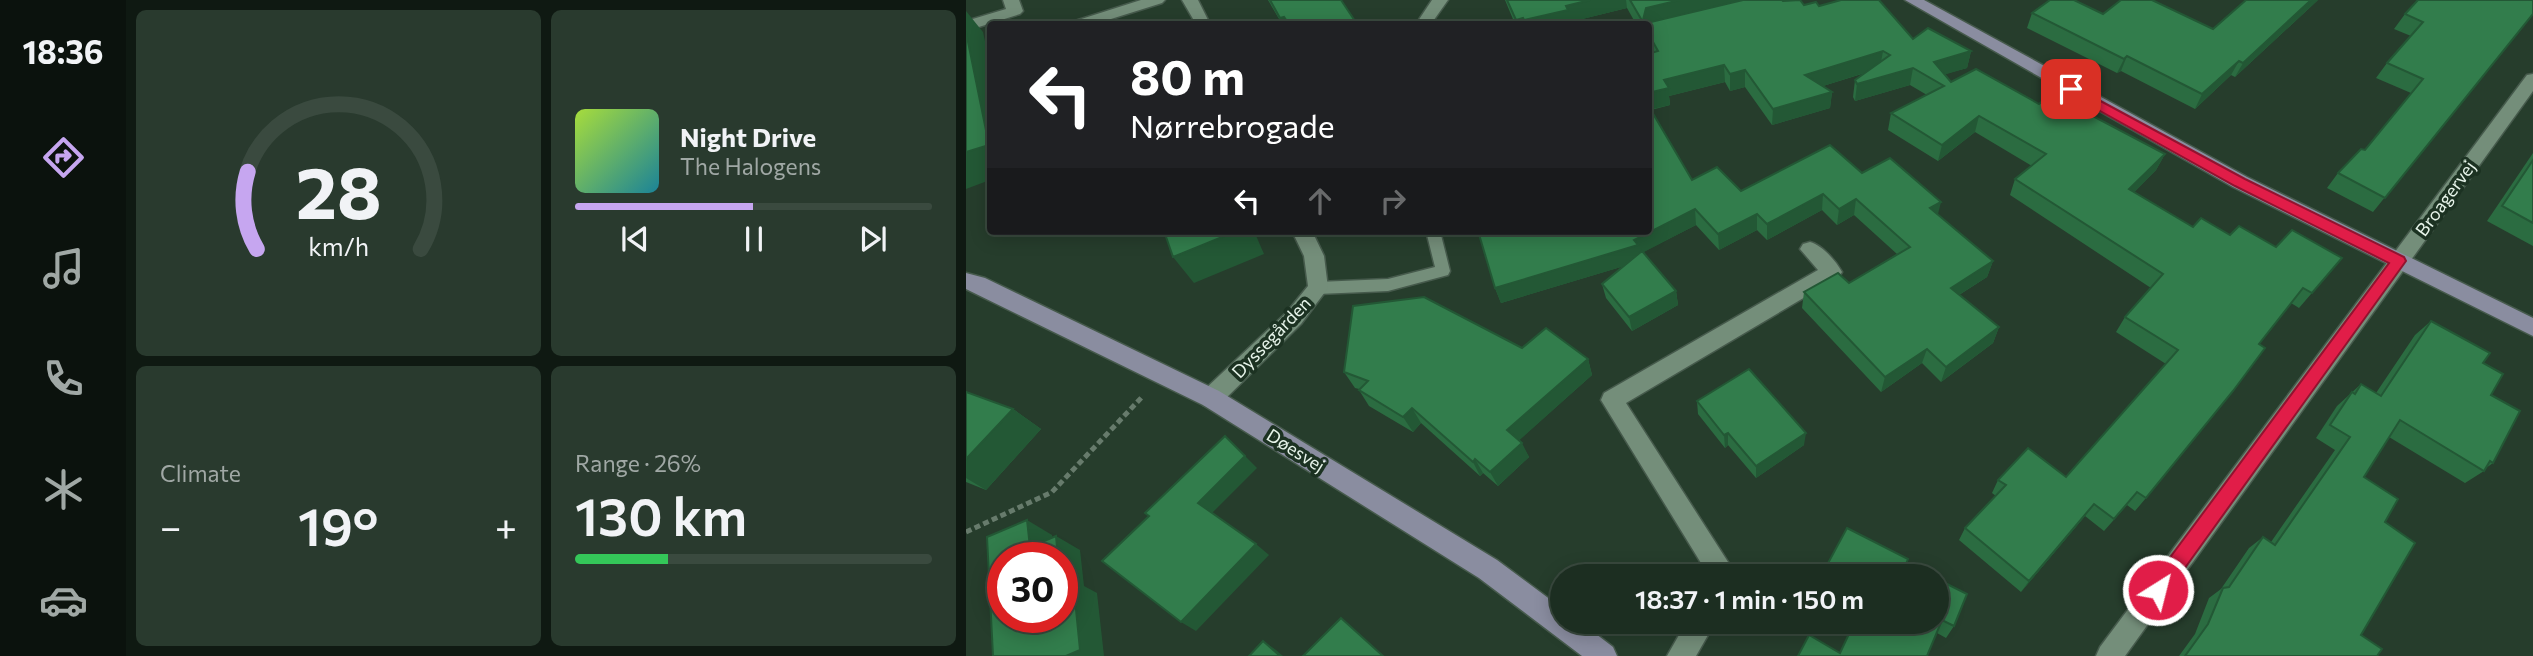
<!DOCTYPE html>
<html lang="en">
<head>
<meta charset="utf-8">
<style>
	:root { --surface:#1c2e21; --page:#293a2e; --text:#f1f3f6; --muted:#a0a8a5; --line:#3a4a3f; --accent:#c6a6f0 }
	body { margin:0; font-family:Commissioner,sans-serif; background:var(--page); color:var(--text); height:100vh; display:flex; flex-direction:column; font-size:26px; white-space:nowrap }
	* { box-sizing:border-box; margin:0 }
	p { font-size:23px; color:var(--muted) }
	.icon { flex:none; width:38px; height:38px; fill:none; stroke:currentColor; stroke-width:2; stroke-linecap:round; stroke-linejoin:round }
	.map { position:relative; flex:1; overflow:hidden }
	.panel { display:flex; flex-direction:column; gap:10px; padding:10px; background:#0f1912; width:840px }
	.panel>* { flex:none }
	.banner { position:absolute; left:21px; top:21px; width:665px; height:214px; border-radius:7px; box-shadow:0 4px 18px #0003,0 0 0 2px var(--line); background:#202124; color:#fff; overflow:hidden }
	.speed { position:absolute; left:21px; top:542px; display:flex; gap:14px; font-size:35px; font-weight:700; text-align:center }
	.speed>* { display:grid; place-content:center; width:91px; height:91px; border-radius:50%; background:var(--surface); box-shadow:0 4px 18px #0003,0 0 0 2px var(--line); line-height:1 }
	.speed .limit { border:10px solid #d22; background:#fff; color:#111 }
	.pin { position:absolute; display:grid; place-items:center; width:60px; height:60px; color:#fff; margin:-30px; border-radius:14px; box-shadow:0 4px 10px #0006 }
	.me { position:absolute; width:77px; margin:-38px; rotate:36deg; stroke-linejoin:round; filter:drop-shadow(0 0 5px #0008) }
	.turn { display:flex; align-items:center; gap:24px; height:147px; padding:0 28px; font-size:32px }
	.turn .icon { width:91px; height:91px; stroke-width:2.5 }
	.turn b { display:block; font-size:49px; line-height:60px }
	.lanes { display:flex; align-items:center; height:66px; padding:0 28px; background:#0003; justify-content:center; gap:35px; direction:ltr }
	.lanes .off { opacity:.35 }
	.big { font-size:52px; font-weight:600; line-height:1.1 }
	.panel .card { flex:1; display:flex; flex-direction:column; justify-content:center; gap:10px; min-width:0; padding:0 24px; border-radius:10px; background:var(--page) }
	.panel .dial { align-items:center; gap:0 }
	.dial svg { height:182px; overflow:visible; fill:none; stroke:var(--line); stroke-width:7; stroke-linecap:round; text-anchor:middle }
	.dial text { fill:var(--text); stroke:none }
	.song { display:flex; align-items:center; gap:21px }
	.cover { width:84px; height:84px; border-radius:10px; background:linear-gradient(135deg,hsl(80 70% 55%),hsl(190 70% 35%)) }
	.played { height:7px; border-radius:4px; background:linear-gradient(90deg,var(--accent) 50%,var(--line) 50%) }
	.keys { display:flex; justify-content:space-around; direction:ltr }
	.heat { display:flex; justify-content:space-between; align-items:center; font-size:38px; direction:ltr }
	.charge { height:10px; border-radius:5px; background:linear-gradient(90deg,#34c759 26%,var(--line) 0) }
	.panel .tiles { flex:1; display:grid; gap:10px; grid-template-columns:repeat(2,1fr) }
	.trip { position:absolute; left:584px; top:564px; width:399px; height:70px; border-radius:35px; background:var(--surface); box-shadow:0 4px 18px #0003,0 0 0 2px var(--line); font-weight:600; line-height:70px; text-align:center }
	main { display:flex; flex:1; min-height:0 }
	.tabs { display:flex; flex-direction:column; width:126px; justify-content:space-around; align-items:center; background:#0b120d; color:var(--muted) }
	.tabs .icon { width:49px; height:49px }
	.tabs .selected { color:var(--accent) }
	.tabs b { font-size:32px; color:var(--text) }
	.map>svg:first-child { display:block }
</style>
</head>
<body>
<main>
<nav class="tabs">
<b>18:36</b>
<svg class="icon selected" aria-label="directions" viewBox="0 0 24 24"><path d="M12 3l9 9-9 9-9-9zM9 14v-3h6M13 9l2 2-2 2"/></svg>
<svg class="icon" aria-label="music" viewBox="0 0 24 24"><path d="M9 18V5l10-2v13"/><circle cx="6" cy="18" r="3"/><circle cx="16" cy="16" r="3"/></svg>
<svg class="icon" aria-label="phone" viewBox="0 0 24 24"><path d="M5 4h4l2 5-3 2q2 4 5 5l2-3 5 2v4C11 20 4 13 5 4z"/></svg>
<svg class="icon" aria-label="climate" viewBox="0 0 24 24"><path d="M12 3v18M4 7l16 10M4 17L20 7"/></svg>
<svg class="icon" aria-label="car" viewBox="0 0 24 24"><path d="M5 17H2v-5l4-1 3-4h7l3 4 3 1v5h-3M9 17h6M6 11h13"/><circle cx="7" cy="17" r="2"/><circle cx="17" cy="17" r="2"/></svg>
</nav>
<section class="panel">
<div class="tiles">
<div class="card dial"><svg viewBox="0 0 100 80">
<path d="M14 69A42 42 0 1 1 86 69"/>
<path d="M14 69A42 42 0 0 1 10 35" stroke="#c6a6f0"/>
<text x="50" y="56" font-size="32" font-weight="700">28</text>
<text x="50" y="72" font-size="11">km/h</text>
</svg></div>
<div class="card">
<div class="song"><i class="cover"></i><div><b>Night Drive</b><p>The Halogens</p></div></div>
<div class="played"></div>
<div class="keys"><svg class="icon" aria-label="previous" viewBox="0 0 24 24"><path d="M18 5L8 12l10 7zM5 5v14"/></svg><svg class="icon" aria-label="pause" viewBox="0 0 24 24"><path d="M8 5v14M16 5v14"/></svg><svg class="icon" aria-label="next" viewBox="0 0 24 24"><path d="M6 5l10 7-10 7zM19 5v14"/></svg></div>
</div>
<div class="card"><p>Climate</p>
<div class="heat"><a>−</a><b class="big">19°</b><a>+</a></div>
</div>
<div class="card"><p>Range · 26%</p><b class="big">130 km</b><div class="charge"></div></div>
</div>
</section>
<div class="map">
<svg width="1567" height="656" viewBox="0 0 1567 656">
	<rect width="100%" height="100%" fill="#263d2c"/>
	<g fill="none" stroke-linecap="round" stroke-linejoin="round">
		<g stroke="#465a4c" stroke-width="3">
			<polygon id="lane" points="460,231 474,231 484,271 482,275 422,291 352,294 344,288 352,282 422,279 469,267"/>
		</g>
		<g stroke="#465a4c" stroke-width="3">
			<g id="street">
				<polygon points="37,0 53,0 57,11 54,14 0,31 0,21 40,9"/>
				<polygon points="175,0 199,0 196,3 129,24 107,24 109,21"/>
				<polygon points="216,0 232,0 244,24 230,24"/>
				<polygon points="466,0 482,0 465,24 450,24"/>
				<polygon points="1567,74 1567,91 1159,656 1130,656 1134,647 1561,75"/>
				<polygon points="326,231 346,231 358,256 362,288 335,324 253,405 245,408 237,405 234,398 237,391 321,312 342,286 338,256"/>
				<path d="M844,242C856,245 870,261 876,272L873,277L660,403L771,576H743L635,400L638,393L852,270L834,249L837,244Z"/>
				<polygon points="721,621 750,621 730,656 701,656"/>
			</g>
		</g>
		<g stroke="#465a4c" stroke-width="3">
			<g id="secondary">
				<polygon points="939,0 958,0 1281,177 1567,318 1567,336 1267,187"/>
				<polygon points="0,273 19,278 253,391 531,560 597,609 597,621 613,621 647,647 651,656 616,656 513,578 237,405 0,289"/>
			</g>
		</g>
		<polyline stroke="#677b6c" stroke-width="5" stroke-dasharray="6 3.5" stroke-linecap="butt" points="0,532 86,492 177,396"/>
		<use href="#lane" fill="#748e7a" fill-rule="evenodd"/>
		<use href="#street" fill="#748e7a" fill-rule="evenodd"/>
		<use href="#secondary" fill="#8a8da0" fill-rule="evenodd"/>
	</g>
	<g fill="#2b6c41">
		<polygon points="302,0 375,0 391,24 316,24"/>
		<polygon points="539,0 816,0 838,5 853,6 947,39 1005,51 1001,68 979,74 985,82 1073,104 1199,154 1190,170 1168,192 1227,227 1264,235 1310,247 1376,258 1333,308 1325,303 1293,344 1180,498 1169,511 1161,505 1138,531 1119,516 1055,592 993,540 999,528 1030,496 1026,493 1032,480 1100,477 1200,364 1150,332 1159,317 1185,288 1044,195 1049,179 1066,166 1009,132 972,161 922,130 925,113 961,95 944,85 889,101 887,97 889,80 899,73 857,86 866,92 864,108 806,125 779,87 764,91 759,82 703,96 704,105 685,110 726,180 775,191 896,173 972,215 1027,261 1021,277 993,295 1033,327 1027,343 975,382 956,363 915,392 836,308 838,292 883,283 931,254 888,215 871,225 856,210 801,240 791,230 753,250 730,225 677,252 710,291 712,305 666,331 640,298 636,284 658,266 535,303 529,288 682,231 686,53 682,47 682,24 670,24 661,8 604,22 604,24 549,24"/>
		<polygon points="1352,0 1269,77 1265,75 1229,109 1155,71 1151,73 1061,28 1066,13 1137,14 1247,29"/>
		<polygon points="1439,14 1567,14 1407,212 1361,188 1372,173 1399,150 1445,93 1410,78 1421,63 1445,36 1428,29"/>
		<polygon points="1567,153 1567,246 1521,221"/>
		<polygon points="1465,321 1517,363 1525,395 1527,463 1520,468 1518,471 1499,483 1423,437 1398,477 1419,522 1395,635 1411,656 1213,656 1229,634 1243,598 1255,589 1283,548 1297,537 1305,542 1369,450 1350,438 1371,406 1395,384 1410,393 1449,335"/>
		<polygon points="556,348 622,359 626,375 553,440 563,457 532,486 517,473 514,476 455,423 447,432 403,406 393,390 393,389 389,388 378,372"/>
		<polygon points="0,392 47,409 75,429 20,490 0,482"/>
		<polygon points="731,401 838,445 790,478 762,445 759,448 732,414"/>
		<polygon points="940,564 964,576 859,576 861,565"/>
		<polygon points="971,579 988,626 980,638 971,633 874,653"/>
	</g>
	<g fill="#235835">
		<polygon points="624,0 660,0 661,8 604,22 604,24 559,24 558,20 600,6"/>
		<polygon points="714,0 790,0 681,24 677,20 680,8"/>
		<polygon points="1345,0 1352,0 1269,77 1277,63"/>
		<polygon points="0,11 17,32 24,64 24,180 0,189"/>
		<polygon points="318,17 322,24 317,24 314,18"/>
		<polygon points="557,18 558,24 551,24 550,20"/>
		<polygon points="917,51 914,68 838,92 839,75"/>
		<polygon points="1005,51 1001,68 964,79 968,62"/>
		<polygon points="1161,56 1155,71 1151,73 1158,59"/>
		<polygon points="1273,61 1265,75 1229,109 1236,94"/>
		<polygon points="758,65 759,82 703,96 704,105 682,110 682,93 698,80"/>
		<polygon points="947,68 944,85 889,101 891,84"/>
		<polygon points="779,70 779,87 764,91 764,74"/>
		<polygon points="866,92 864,108 806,125 807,109"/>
		<polygon points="1013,116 1009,132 972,161 976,145"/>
		<polygon points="1199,154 1190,170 1155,206 1163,189"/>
		<polygon points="857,194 856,210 801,240 801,224"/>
		<polygon points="890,199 888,215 871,225 873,209"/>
		<polygon points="975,202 971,218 964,208"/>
		<polygon points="729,209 730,225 674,254 675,261 535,303 529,288 668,240"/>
		<polygon points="791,214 791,230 753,250 752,234"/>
		<polygon points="271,231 288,231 298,254 228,283 207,257"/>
		<polygon points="1027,261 1021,277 980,303 985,288"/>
		<polygon points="710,291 712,305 666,331 663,317"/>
		<polygon points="1033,327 1027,343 975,382 980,367"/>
		<polygon points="961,349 956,363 915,392 919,377"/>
		<polygon points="622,359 626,375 548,445 541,430"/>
		<polygon points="446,408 455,423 447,432 437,417"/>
		<polygon points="47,409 75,429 20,490 0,478 0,459"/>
		<polygon points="762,433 762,445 759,448 758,435"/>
		<polygon points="840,433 838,445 790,478 790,466"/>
		<polygon points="556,443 563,457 532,486 524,472"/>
		<polygon points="279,456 291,468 245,514 232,503"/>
		<polygon points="509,459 517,473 514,476 507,462"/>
		<polygon points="1128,504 1119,516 1055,592 1063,581"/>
		<polygon points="61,520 86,535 88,558 64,547"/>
		<polygon points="90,536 114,550 118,586 131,593 138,656 100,656 96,591 96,558 92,558"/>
		<polygon points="290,544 303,555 230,631 215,622"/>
		<polygon points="297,641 310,650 317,656 314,656"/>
	</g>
	<g fill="#327d4c" stroke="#235835" stroke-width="2">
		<polygon points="304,0 375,0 391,24 323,24 318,17 314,18"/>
		<polygon points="541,0 624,0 600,6 602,10 558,20 557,18 550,20"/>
		<polygon points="664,0 714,0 680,8 677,20 681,23 777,0 816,0 817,1 834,0 838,5 850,2 853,6 875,0 913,0 947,39 962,28 1005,51 968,62 985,82 1010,69 1073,104 1085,94 1199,154 1163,189 1227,227 1235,218 1264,235 1273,226 1310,247 1326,230 1376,258 1346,293 1337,288 1293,344 1299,348 1267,391 1180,498 1171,492 1148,519 1128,504 1063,581 999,528 1040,485 1032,480 1062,448 1100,477 1212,350 1159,317 1197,274 1049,179 1080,154 1013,116 976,145 925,113 978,86 947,68 891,84 889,80 924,55 917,51 839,75 866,92 807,109 779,70 764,74 758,65 698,80 703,88 682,93 682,54 692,51 682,33 682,24 678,24"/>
		<polygon points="1084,0 1108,0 1137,14 1155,0 1186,0 1247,29 1280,0 1345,0 1277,63 1273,61 1236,94 1161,56 1158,59 1066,13"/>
		<polygon points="1452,0 1567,0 1567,14 1419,198 1372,173 1395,149 1399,150 1457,79 1421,63 1457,22 1439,14"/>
		<polygon points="0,32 23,145 0,152"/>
		<polygon points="682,105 726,180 751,167 775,191 864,145 896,173 924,158 975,202 964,208 1027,261 985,288 1033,327 980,367 961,349 919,377 838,292 872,273 883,283 944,247 890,199 873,209 857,194 801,224 791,214 752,234 729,209 668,240 672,245 529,288 512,231 682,231"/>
		<polygon points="1567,160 1567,223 1536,206"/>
		<polygon points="198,231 271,231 207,257"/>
		<polygon points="676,251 710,291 663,317 636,284"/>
		<polygon points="458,297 556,348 580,328 622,359 541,430 556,443 524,472 509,459 507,462 446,408 437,417 393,390 402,381 378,372 387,306"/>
		<polygon points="1465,321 1524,353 1517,363 1537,374 1525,395 1554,411 1527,463 1524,461 1518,471 1434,420 1398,477 1432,499 1419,522 1449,543 1395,635 1416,649 1411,656 1219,656 1242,624 1257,588 1263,587 1297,537 1309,545 1384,437 1364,425 1386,392 1389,394 1395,384 1415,396"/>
		<polygon points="783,369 840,433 790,466 762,433 758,435 731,401"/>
		<polygon points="0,392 47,409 0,459"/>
		<polygon points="259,436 279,456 232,503 290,544 215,622 136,561 183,516 179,513"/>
		<polygon points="61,520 64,547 90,536 92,558 37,558 37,618 96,618 96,589 107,579 114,650 100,656 27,656 21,537"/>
		<polygon points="881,528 942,559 940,564 964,576 882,576 861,565"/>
		<polygon points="971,579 1001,594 988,626 976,620 961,656 832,656 843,635 874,653 889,621 971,621"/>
		<polygon points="375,618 417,656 337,656"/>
		<polygon points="297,641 314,656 283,656"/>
	</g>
	<polygon fill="#e11d48" stroke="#92132f" stroke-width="2" points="1105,85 1279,179 1438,257 1440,261 1198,597 1192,600 1185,597 1182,590 1185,583 1423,263 1269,186 1100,92 1100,86"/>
	<g text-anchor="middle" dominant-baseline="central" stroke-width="7" stroke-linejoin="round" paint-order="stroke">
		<g font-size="18" fill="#e7f4ea" stroke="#1c3222">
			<text transform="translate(1479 198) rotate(-54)">Broagervej</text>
			<text transform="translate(305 337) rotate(-46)">Dyssegården</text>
			<text transform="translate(330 450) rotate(32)">Døesvej</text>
		</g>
	</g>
</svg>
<div class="speed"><div class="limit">30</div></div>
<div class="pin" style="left:1105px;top:89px;background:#d93025"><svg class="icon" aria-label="arrive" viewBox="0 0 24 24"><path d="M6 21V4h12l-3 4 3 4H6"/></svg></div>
<svg class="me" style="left:1192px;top:590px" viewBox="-20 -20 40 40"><circle r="17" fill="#e11d48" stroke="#fff" stroke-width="3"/><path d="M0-11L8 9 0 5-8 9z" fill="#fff"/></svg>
<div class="trip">18:37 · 1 min · 150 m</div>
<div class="banner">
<div class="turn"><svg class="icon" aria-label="left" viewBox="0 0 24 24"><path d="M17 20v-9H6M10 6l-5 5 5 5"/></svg><div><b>80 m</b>Nørrebrogade</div></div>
<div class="lanes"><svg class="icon" aria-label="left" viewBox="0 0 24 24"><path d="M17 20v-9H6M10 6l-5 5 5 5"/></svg><svg class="icon off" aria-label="ahead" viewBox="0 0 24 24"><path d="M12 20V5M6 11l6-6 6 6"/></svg><svg class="icon off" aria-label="right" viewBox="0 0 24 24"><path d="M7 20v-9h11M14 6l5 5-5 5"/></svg></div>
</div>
</div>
</main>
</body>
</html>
